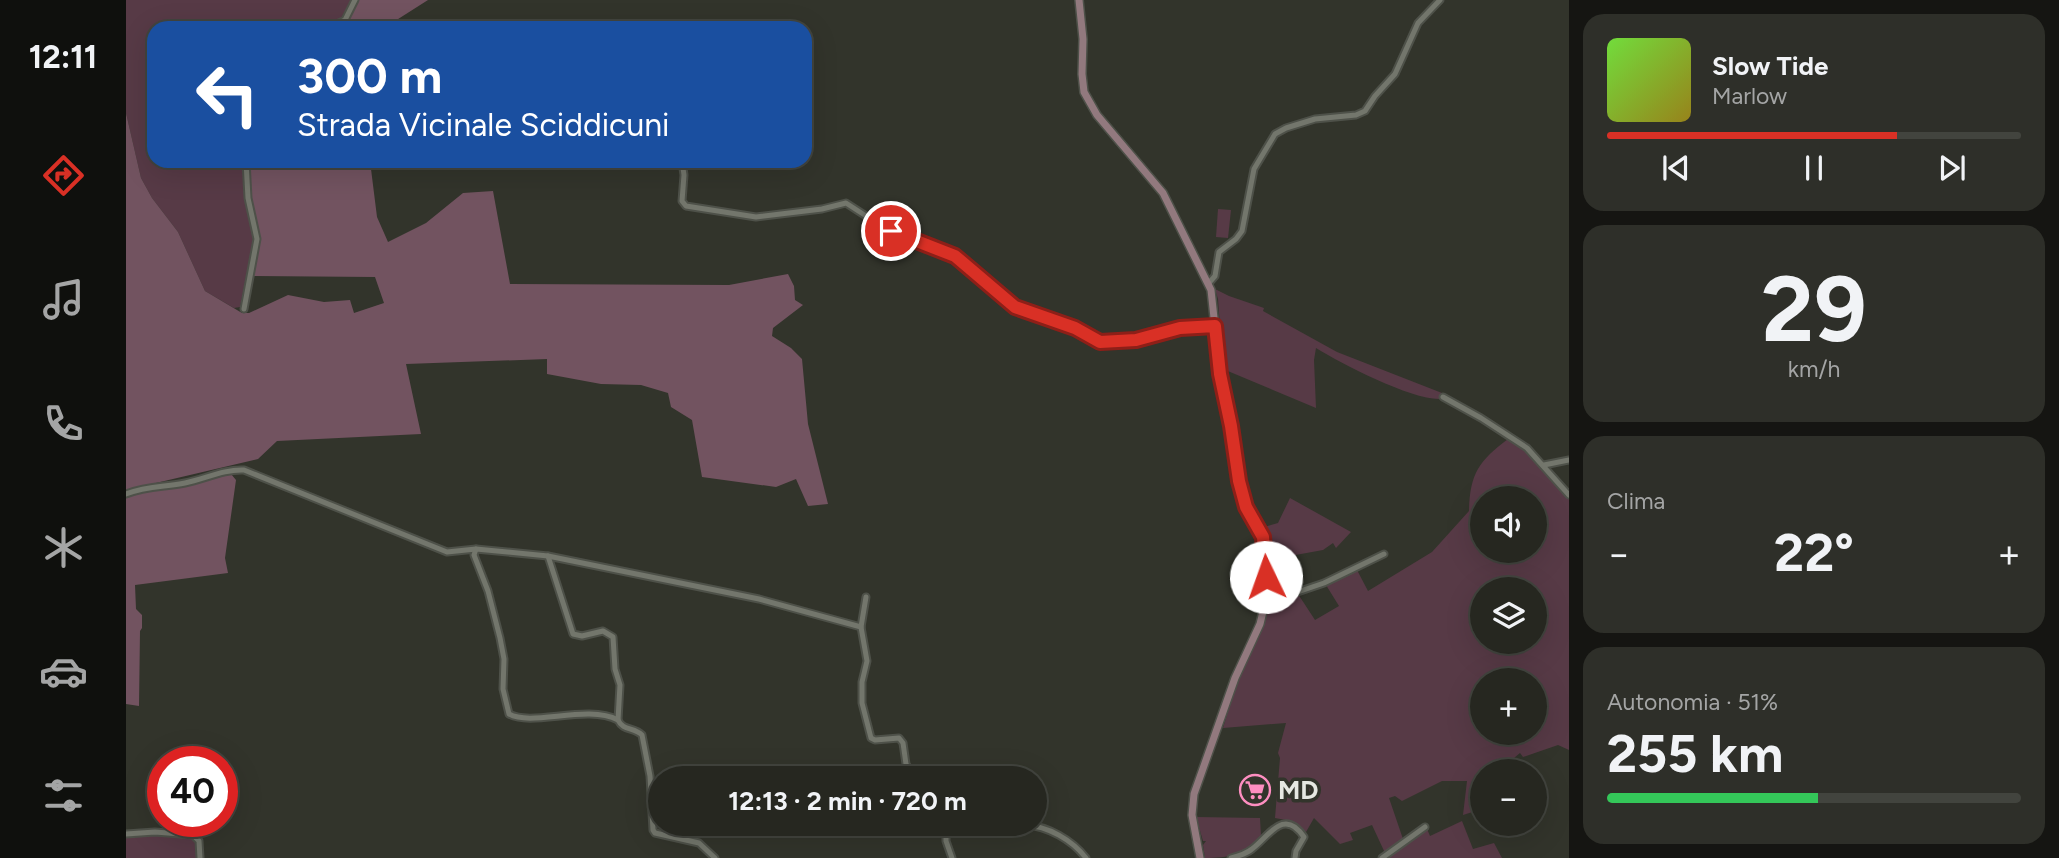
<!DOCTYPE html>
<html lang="it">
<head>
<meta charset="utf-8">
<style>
	:root { --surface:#262720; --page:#2e2f29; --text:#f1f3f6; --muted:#a4a5a5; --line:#42443e; --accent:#d93025 }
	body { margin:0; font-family:Figtree,sans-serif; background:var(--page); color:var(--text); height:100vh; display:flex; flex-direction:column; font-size:26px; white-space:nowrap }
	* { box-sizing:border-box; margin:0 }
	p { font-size:23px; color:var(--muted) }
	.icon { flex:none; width:38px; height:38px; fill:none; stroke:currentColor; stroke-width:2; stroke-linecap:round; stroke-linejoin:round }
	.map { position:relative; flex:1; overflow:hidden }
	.side { display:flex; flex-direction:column; gap:14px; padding:14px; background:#151512; width:490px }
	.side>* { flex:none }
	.top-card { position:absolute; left:21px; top:21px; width:665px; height:147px; border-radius:21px; box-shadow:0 7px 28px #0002,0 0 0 2px var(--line); background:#1a4fa0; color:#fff; overflow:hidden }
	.controls { position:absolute; left:1344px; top:486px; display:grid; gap:14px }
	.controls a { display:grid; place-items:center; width:77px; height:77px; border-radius:50%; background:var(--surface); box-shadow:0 7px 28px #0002,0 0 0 2px var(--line); font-size:35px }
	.speed { position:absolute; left:21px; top:746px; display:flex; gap:14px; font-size:35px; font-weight:700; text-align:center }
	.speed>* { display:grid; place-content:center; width:91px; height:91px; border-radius:50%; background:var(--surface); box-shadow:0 7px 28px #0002,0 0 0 2px var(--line); line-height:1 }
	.speed .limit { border:10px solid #d22; background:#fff; color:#111 }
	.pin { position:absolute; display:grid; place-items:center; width:60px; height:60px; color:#fff; margin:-30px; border:4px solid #fff; border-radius:50%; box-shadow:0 2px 7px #0007 }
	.me { position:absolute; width:77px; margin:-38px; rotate:357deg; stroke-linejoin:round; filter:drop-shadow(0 0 5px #0008) }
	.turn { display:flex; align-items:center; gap:24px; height:147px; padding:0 35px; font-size:32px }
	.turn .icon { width:91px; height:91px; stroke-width:2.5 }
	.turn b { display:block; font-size:49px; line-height:60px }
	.big { font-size:52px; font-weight:700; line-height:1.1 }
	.side .card { flex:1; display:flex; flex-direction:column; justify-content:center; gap:10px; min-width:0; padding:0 24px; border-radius:21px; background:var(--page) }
	.side .dial { align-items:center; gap:0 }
	.dial b { font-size:91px; line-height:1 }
	.song { display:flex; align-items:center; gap:21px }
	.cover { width:84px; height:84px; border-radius:10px; background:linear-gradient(135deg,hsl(100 70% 55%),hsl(50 70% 35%)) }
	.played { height:7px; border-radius:4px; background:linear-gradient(90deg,var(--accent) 70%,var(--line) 70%) }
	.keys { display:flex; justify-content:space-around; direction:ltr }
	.heat { display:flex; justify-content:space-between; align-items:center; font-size:38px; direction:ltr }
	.charge { height:10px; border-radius:5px; background:linear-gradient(90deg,#34c759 51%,var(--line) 0) }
	.trip { position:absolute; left:522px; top:766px; width:399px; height:70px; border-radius:35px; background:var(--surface); box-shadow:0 7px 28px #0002,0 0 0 2px var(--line); font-weight:700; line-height:70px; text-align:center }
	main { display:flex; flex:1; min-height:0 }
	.menu { display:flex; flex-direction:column; width:126px; justify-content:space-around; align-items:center; background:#0f100d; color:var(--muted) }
	.menu .icon { width:49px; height:49px }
	.menu .selected { color:var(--accent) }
	.menu b { font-size:32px; color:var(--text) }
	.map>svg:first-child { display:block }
</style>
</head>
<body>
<main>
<nav class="menu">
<b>12:11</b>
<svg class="icon selected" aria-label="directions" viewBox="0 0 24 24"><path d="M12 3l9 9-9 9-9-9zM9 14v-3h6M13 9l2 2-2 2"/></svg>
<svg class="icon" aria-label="music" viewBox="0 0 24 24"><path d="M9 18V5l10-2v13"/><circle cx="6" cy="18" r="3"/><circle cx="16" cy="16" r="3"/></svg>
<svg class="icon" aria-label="phone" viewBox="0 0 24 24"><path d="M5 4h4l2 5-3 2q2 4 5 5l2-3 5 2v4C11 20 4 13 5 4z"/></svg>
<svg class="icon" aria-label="climate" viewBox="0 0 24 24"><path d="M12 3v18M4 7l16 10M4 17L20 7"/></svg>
<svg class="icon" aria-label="car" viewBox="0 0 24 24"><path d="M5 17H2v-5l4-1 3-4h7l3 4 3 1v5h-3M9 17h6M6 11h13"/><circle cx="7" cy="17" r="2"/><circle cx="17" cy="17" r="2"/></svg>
<svg class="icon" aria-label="filters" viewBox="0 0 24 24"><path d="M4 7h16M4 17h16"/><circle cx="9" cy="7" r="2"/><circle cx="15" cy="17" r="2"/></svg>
</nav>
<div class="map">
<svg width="1443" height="858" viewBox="0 0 1443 858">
	<rect width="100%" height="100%" fill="#32342b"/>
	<g fill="#573a46" fill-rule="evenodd">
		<polygon points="0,0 225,0 214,20 197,28 28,28 28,161 117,161 120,199 128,237 114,307 108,308 79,291 52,232 26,198 15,178 0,113"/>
		<polygon points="1092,209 1105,210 1102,238 1090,237"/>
		<path d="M1089,289L1103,296L1138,308L1137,311L1211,352L1316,393L1313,399C1284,399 1216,364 1190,348L1188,360L1190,408L1097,369L1092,299Z"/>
		<path d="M1382,439L1405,455L1443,499V750L1432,745L1397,757L1394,753L1382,763L1388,772H1356V809L1337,815L1341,781H1316L1276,801L1269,796L1263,798L1277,839L1259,853L1246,825L1224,833L1227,840L1214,844L1188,818L1180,832L1165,821L1149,818L1154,758L1152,753L1160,723L1097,728L1113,675L1139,620L1141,604L1172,594L1189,620L1213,606L1200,585L1231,570L1242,591L1306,552L1343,511C1344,473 1353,461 1382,439ZM1356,499H1409V551H1356ZM1356,590H1409V642H1356ZM1356,681H1409V733H1356Z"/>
		<polygon points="1164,498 1225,532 1210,548 1207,543 1197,550 1164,556 1172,589 1142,599 1142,558 1138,527 1152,523"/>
		<path d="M1070,817L1134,818L1135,836C1120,855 1102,858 1079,858L1077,845L1080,841H1077Z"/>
		<polygon points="1336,821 1347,849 1368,843 1376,858 1262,858 1301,829 1304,836"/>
		<polygon points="30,834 66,837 71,842 73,858 0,858 0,836"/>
	</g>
	<g fill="#725360">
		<polygon points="232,0 302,0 258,28 209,28 219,23"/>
		<polygon points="0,113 15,178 26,198 52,232 79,291 116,313 123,313 162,295 198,302 224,300 228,313 258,303 249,277 127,276 133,240 124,197 121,161 244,161 251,217 262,242 300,223 337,193 367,191 384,284 603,285 662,274 668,286 669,300 677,305 647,328 646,336 665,348 676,359 682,424 702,504 682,506 670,479 650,487 576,477 566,420 545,407 542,393 515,385 475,384 421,374 421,359 280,364 295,434 151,441 132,459 0,490"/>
		<polygon points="105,474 110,480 99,558 102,573 9,585 10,609 16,615 16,628 14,631 13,706 0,704 0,496 20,489 59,486"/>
	</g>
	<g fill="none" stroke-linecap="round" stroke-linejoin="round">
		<g stroke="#4e5149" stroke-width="9">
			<g id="street">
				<polyline points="202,28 219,20 229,0"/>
				<polyline points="556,161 558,175 556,201 560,206 630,217 696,209 720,203 757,227 829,256 889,307 931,323 949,328 974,342 1010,340 1054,328 1089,326"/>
				<polyline points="1082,284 1089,276 1093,252 1110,239 1116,231 1128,169 1149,134 1160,128 1189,119 1230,115 1239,111 1249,96 1269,74 1292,23 1314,0"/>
				<polyline points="118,309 131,239 122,198 120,161"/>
				<polyline points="1317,397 1355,418 1401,448 1443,495"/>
				<polyline points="1418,465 1443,460"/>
				<path d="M0,494C20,486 39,487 59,483C79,479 98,469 118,470L321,552L350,549L422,556L633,599L735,627"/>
				<path d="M350,549L348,555L362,591L374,638L378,659L377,689L383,714C406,727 461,704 492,720"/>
				<path d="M422,556L447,634L456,636L477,631L487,637L489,669L494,685L492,720C497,731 508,727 516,735L524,776L527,830L529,833L573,843L589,858"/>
				<polyline points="740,597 735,627 741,661 736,682 736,703 745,738 749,740 773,738 777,743 780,764 789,779"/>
				<polyline points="1139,603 1198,583 1258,554"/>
				<polyline points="811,824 815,832 820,833 832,826 846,824"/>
				<path d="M881,824C888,825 893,824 899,825C922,826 946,840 960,858"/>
				<polyline points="820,833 820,841 826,858"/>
				<polyline points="0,834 29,832 67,835 73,841 74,858"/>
				<path d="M1105,858C1113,856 1120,854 1126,849C1143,836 1158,807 1178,837L1170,851L1169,858"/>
				<polyline points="1256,858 1299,827"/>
			</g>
		</g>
		<g stroke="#4e5149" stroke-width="10">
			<polyline id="secondary" points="953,0 957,39 956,74 958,92 971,115 1037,193 1085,290 1094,374 1106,426 1115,491 1120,507 1135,531 1138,546 1139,603 1134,624 1109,678 1068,794 1066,815 1074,858"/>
		</g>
		<use href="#street" stroke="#73766c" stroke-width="5"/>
		<use href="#secondary" stroke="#92797e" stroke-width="7"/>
	</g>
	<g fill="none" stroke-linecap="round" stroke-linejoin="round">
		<g stroke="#8d1f18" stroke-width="18">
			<polyline id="route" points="765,231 829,256 889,307 949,328 974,342 1010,340 1054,328 1089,326 1094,374 1105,426 1113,481 1120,507 1137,537 1140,577"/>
		</g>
		<use href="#route" stroke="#d93025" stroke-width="12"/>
	</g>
	<defs>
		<g id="supermarket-ring" transform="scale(1.575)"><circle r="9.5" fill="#32342b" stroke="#fd8ec0" stroke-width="1.5"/><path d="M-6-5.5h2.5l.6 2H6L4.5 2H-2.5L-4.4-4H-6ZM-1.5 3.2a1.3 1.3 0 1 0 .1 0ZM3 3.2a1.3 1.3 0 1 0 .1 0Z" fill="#fd8ec0"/></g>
	</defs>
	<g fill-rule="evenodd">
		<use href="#supermarket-ring" x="1129" y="790"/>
	</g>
	<g text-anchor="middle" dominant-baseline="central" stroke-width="7" stroke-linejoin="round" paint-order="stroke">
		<g font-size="26" font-weight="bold" fill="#e6e8e2" stroke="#32342b" text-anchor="start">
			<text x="1152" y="790">MD</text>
		</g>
	</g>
</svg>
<div class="controls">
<a><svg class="icon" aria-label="sound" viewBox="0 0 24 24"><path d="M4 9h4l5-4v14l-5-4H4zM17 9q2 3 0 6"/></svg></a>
<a><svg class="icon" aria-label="layers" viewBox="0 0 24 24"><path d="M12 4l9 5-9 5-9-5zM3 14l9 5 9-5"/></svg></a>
<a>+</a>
<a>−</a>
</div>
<div class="speed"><div class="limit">40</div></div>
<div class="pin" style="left:765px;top:231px;background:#d93025"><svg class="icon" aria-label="arrive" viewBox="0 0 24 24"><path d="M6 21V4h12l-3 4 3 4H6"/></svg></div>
<svg class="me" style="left:1140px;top:577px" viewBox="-20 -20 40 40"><circle r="19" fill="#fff"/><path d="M0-13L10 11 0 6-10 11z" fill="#d93025"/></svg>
<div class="trip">12:13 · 2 min · 720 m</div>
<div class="top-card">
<div class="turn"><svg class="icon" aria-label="left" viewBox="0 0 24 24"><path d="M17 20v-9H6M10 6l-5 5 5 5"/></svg><div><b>300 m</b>Strada Vicinale Sciddicuni</div></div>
</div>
</div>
<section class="side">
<div class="card">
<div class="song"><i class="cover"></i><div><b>Slow Tide</b><p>Marlow</p></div></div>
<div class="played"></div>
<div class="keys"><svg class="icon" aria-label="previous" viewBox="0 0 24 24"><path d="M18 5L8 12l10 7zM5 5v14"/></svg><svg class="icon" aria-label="pause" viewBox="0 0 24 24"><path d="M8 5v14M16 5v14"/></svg><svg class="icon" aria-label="next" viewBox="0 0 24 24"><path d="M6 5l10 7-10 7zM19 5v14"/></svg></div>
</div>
<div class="card dial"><b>29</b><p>km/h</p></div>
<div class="card"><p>Clima</p>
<div class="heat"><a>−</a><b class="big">22°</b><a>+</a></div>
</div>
<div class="card"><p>Autonomia · 51%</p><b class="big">255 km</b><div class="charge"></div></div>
</section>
</main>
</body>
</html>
